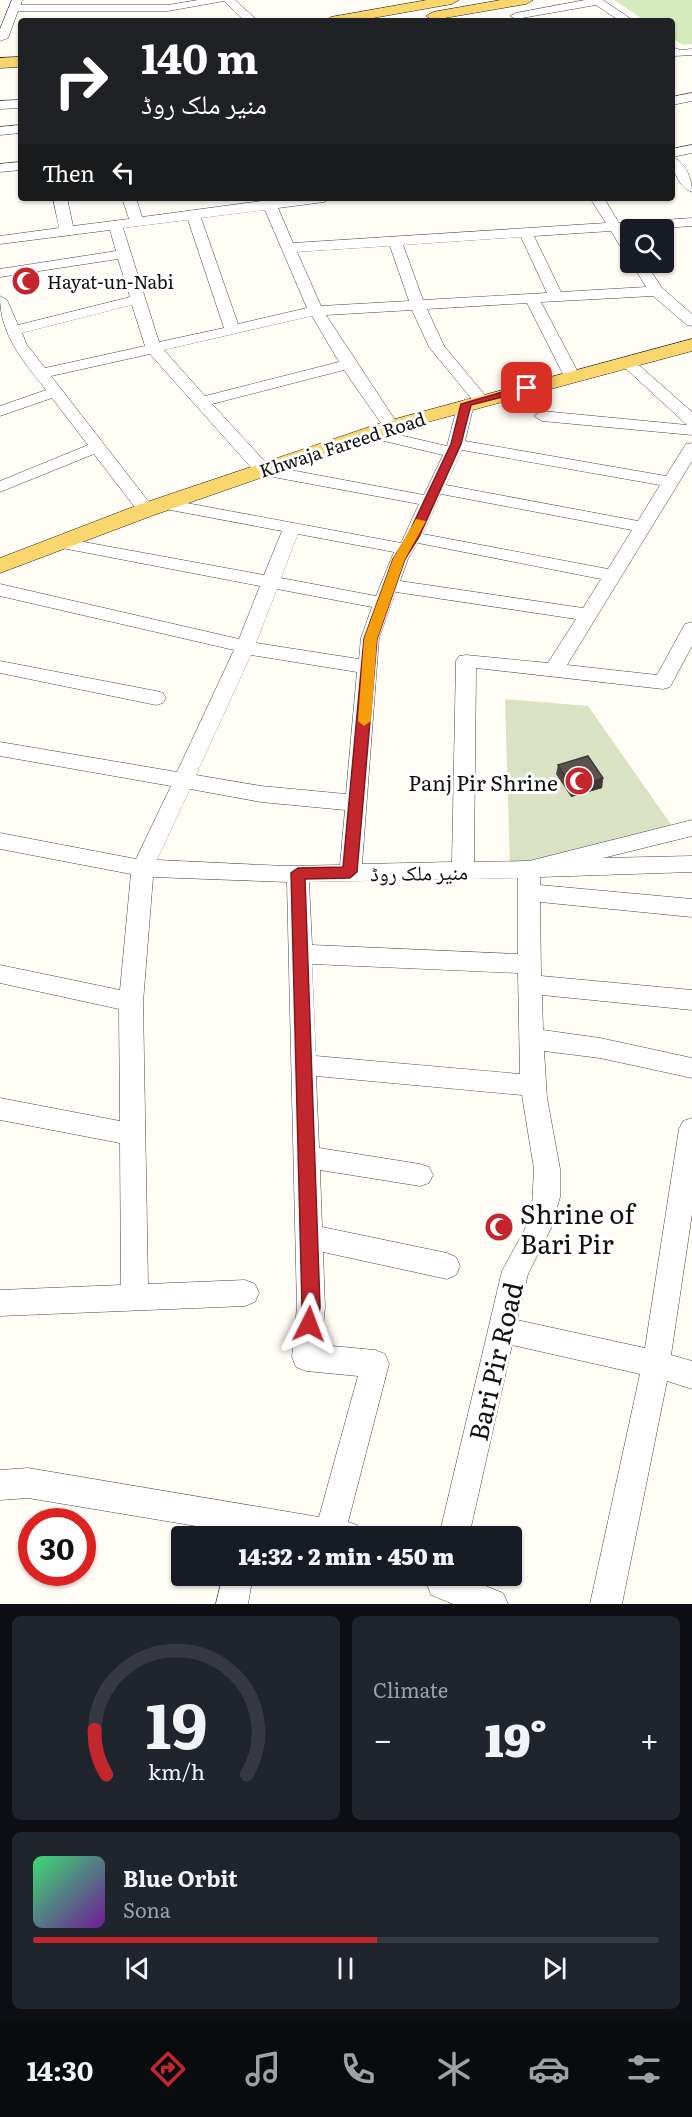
<!DOCTYPE html>
<html lang="en">
<head>
<meta charset="utf-8">
<style>
	:root { --surface:#171b24; --page:#20242c; --text:#f1f3f6; --muted:#9ea1a6; --line:#363941; --accent:#c4262e }
	body { margin:0; font-family:Literata,"Noto Naskh Arabic",serif; background:var(--page); color:var(--text); height:100vh; display:flex; flex-direction:column; font-size:22px; white-space:nowrap }
	* { box-sizing:border-box; margin:0 }
	p { font-size:20px; color:var(--muted) }
	.icon { flex:none; width:33px; height:33px; fill:none; stroke:currentColor; stroke-width:2; stroke-linecap:round; stroke-linejoin:round }
	.map { position:relative; height:1604px; overflow:hidden }
	.sheet { display:flex; flex-direction:column; gap:12px; padding:12px; background:#0d0f14; flex:1 }
	.sheet>* { flex:none }
	.banner { position:absolute; left:18px; top:18px; width:657px; height:183px; border-radius:6px; box-shadow:0 2px 4px #0004; background:#202124; color:#fff; overflow:hidden }
	.controls { position:absolute; left:620px; top:219px; display:grid; gap:12px }
	.controls a { display:grid; place-items:center; width:54px; height:54px; border-radius:6px; background:var(--surface); box-shadow:0 2px 4px #0004; font-size:30px }
	.speed { position:absolute; left:18px; top:1508px; display:flex; gap:12px; font-size:30px; font-weight:700; text-align:center }
	.speed>* { display:grid; place-content:center; width:78px; height:78px; border-radius:50%; background:var(--surface); box-shadow:0 2px 4px #0004; line-height:1 }
	.speed .limit { border:9px solid #d22; background:#fff; color:#111 }
	.pin { position:absolute; display:grid; place-items:center; width:51px; height:51px; color:#fff; margin:-26px; border-radius:12px; box-shadow:0 3px 9px #0006 }
	.me { position:absolute; width:66px; margin:-33px; rotate:3deg; stroke-linejoin:round; filter:drop-shadow(0 0 4px #0008) }
	.turn { display:flex; align-items:center; gap:21px; height:126px; padding:0 24px; font-size:27px }
	.turn .icon { width:78px; height:78px; stroke-width:2.5 }
	.turn b { display:block; font-size:42px; line-height:51px }
	.then { display:flex; align-items:center; height:57px; padding:0 24px; background:#0003; gap:12px; font-size:22px }
	.big { font-size:45px; font-weight:800; line-height:1.1 }
	.sheet .widget { flex:1; display:flex; flex-direction:column; justify-content:center; gap:9px; min-width:0; padding:0 21px; border-radius:9px; background:var(--page) }
	.sheet .dial { align-items:center; gap:0 }
	.dial svg { height:156px; overflow:visible; fill:none; stroke:var(--line); stroke-width:7; stroke-linecap:round; text-anchor:middle }
	.dial text { fill:var(--text); stroke:none }
	.song { display:flex; align-items:center; gap:18px }
	.cover { width:72px; height:72px; border-radius:9px; background:linear-gradient(135deg,hsl(140 70% 55%),hsl(280 70% 35%)) }
	.played { height:6px; border-radius:3px; background:linear-gradient(90deg,var(--accent) 55%,var(--line) 55%) }
	.keys { display:flex; justify-content:space-around; direction:ltr }
	.heat { display:flex; justify-content:space-between; align-items:center; font-size:33px; direction:ltr }
	.sheet .tiles { flex:1; display:grid; gap:12px; grid-template-columns:1fr 1fr }
	.widget:last-child { grid-column:span 2 }
	.trip { position:absolute; left:171px; top:1526px; width:351px; height:60px; border-radius:6px; background:var(--surface); box-shadow:0 2px 4px #0004; font-weight:800; line-height:60px; text-align:center }
	.tab-bar { display:flex; height:96px; justify-content:space-around; align-items:center; background:#090b0e; color:var(--muted) }
	.tab-bar .icon { width:42px; height:42px }
	.tab-bar .selected { color:var(--accent) }
	.tab-bar b { font-size:27px; color:var(--text) }
	.map>svg:first-child { display:block }
</style>
</head>
<body>
<div class="map">
<svg width="692" height="1604" viewBox="0 0 692 1604">
	<rect width="100%" height="100%" fill="#fffdf5"/>
	<polygon fill="#d5ebbd" points="614,0 692,0 692,44 683,45 672,38 672,21 646,21"/>
	<polygon fill="#d9e3c4" points="505,699 588,706 677,833 510,869"/>
	<g fill="none" stroke-linecap="round" stroke-linejoin="round">
		<g stroke="#444" stroke-width="1">
			<g id="minor">
				<polygon points="12,0 22,0 21,5 168,5 198,0 235,0 258,21 245,21 224,1 168,11 18,11 8,38 0,41 0,29"/>
				<polygon points="585,0 603,0 634,21 620,21 596,5 516,19 510,16 516,13"/>
				<polygon points="672,47 680,50 692,49 692,55 674,56"/>
				<polygon points="692,93 692,101 672,105 672,97"/>
				<polygon points="21,100 21,108 0,109 0,101"/>
				<polygon points="21,125 21,133 0,135 0,127"/>
				<polygon points="692,145 692,153 672,157 672,149"/>
				<path d="M672,157C686,162 692,179 692,192C679,188 672,170 672,157Z"/>
				<polygon points="21,162 21,170 0,172 0,164"/>
				<path d="M53,198H67L73,226L129,219L122,198H136L142,217L269,200L331,198L324,202L278,208L293,243L606,223L590,198H604L619,223L692,218V226L624,231L630,240V255L625,254L611,231L534,236L561,292L646,287L631,262H645L662,288L692,314V326L687,325L653,296L541,302L580,376L578,379L572,381L564,376L527,303L427,309L444,346L489,400L481,405L475,403L429,347L412,310L326,315L399,426L397,429H385L344,370L212,404L269,466L424,495L443,455L363,436L361,433L363,430L369,428L447,446L458,404L466,399L474,404L465,441L666,476L686,444L692,443V461L567,665L657,675L685,624L692,622V646L670,687L663,689L476,668L474,862L529,861L692,820V836L603,858L692,856V872L540,877V885L692,899V917L540,902L541,976L692,990V1010L542,995L543,1030L600,1038L692,1058V1078L600,1058L544,1051L547,1098L560,1169V1197L552,1226L528,1274L517,1320L645,1348L679,1129L683,1121L692,1118V1214L671,1355L692,1361V1389L667,1381L622,1604H590L640,1374L512,1345L469,1536H439L502,1271L526,1227L532,1207L534,1169L522,1095L316,1076L319,1148L420,1164L429,1167L433,1175L429,1183L420,1186L320,1170L322,1227L447,1253L456,1257L460,1266L456,1275L447,1279L323,1252L325,1307L321,1345L375,1350L385,1354L389,1364L348,1522L357,1525L361,1536H256L28,1498L0,1500V1470L28,1468L319,1517L358,1376L306,1371L296,1367L292,1357L297,1307L287,882L153,877L143,1002L148,1284L245,1280L255,1284L259,1293L255,1302L245,1306L0,1316V1290L121,1285L120,1143L0,1120V1098L120,1121L119,1009L0,983V965L120,990L131,874L0,849V833L136,859L171,786L0,756V742L177,772L234,650L0,596V584L239,639L260,586L62,548L53,543L62,538L264,575L282,531L165,509L156,504L165,499L401,543L419,504L257,474L150,354L51,376L152,506L155,510L152,514H140L94,454L0,492V481L88,445L52,398L0,416V406L46,390C22,359 0,335 0,296L7,300L18,325L130,297L118,259L0,277V269L116,251L110,230L0,244V236L59,228ZM265,210L307,308L238,324L201,218ZM188,220L224,328L159,342L123,228ZM521,237L547,293L423,300L403,245ZM390,246L409,301L321,306L297,252ZM132,305L145,346L45,368L27,345L22,333ZM312,316L339,362L205,396L164,350ZM462,450L660,485L638,521L446,485ZM441,494L632,530L608,569L423,534ZM298,534L394,552L376,596L281,578ZM418,543L601,579L583,608L400,581L408,559ZM277,589L372,607L361,638L359,659L256,643ZM396,592L576,619L548,663L466,655L459,656L456,661L452,862L362,864L379,638ZM251,655L357,672L346,794L261,786L196,775ZM190,789L261,802L345,810L340,865L285,866L157,860ZM518,878V954L312,945L309,882ZM312,964L518,973L520,1074L316,1056Z"/>
				<polygon points="627,357 632,359 692,412 692,435 542,421 534,416 542,411 687,425 622,365 619,362 622,359"/>
				<polygon points="0,661 156,691 163,693 166,698 163,703 156,705 0,673"/>
				<polygon points="223,1575 253,1575 248,1604 216,1604"/>
				<polygon points="430,1575 458,1575 503,1593 508,1604 453,1604 431,1595 427,1584"/>
			</g>
		</g>
		<g stroke="#222" stroke-width="1">
			<g id="major">
				<polygon points="427,0 459,0 452,4 356,21 324,21 331,17"/>
				<polygon points="501,0 533,0 526,4 433,20 426,16 433,12"/>
				<polygon points="21,57 21,67 0,68 0,58"/>
				<polygon points="692,339 692,351 398,430 154,515 0,573 0,558 138,505 384,422"/>
			</g>
		</g>
		<use href="#minor" fill="#fff" fill-rule="evenodd"/>
		<use href="#major" fill="#f9d66b" fill-rule="evenodd"/>
	</g>
	<polygon fill="#4d4742" points="558,765 603,778 602,788 571,797 556,774"/>
	<polygon fill="#3f3936" points="603,778 602,788 571,797 572,788"/>
	<polygon fill="#5a524d" stroke="#3f3936" stroke-width="1.5" points="588,756 603,778 572,788 558,765"/>
	<polygon fill="#c4262e" stroke="#7f191e" stroke-width="1.5" points="527,385 530,386 530,390 471,405 461,444 419,537 405,559 377,639 357,872 350,878 305,879 320,1307 316,1330 309,1332 303,1330 300,1324 302,1307 291,873 298,868 343,867 364,639 393,559 407,537 451,444 461,404"/>
	<polygon fill="#f59e0b" points="416,519 426,521 405,559 377,639 371,721 364,726 358,721 364,639 393,559"/>
	<defs>
		<g id="mosque-disc" transform="scale(1.5)"><circle r="9.5" fill="#c4262e" stroke="#fff"/><path d="M3.5-4.9A6 6 0 1 0 3.5 4.9A5 5 0 1 1 3.5-4.9Z" fill="#fff"/></g>
	</defs>
	<g fill-rule="evenodd">
		<use href="#mosque-disc" x="26" y="281"/>
		<use href="#mosque-disc" x="579" y="781"/>
		<use href="#mosque-disc" x="499" y="1227"/>
	</g>
	<g text-anchor="middle" dominant-baseline="central" stroke-width="6" stroke-linejoin="round" paint-order="stroke">
		<g font-size="18" fill="#111" stroke="#fff" text-anchor="start">
			<text x="47" y="281">Hayat-un-Nabi</text>
		</g>
		<g font-size="18" fill="#111" stroke="#fff">
			<text transform="translate(342 444) rotate(-18)">Khwaja Fareed Road</text>
		</g>
		<g font-size="21" fill="#111" stroke="#fff" text-anchor="end">
			<text x="558" y="781">Panj Pir Shrine</text>
		</g>
		<g font-size="21" fill="#111" stroke="#fff">
			<text transform="translate(419 871) rotate(-1)">منیر ملک روڈ</text>
		</g>
		<g font-size="26" fill="#111" stroke="#fff" text-anchor="start">
			<text x="520" y="1212">Shrine of<tspan x="520" dy="30">Bari Pir</tspan></text>
		</g>
		<g font-size="26" fill="#111" stroke="#fff">
			<text transform="translate(494 1361) rotate(-77)">Bari Pir Road</text>
		</g>
	</g>
</svg>
<div class="controls">
<a><svg class="icon" aria-label="search" viewBox="0 0 24 24"><circle cx="10" cy="10" r="6"/><path d="M15 15l6 6"/></svg></a>
</div>
<div class="speed"><div class="limit">30</div></div>
<div class="pin" style="left:527px;top:388px;background:#d93025"><svg class="icon" aria-label="arrive" viewBox="0 0 24 24"><path d="M6 21V4h12l-3 4 3 4H6"/></svg></div>
<svg class="me" style="left:309px;top:1324px" viewBox="-20 -20 40 40"><path d="M0-17L14 15 0 8-14 15z" fill="#c4262e" stroke="#fff" stroke-width="4"/></svg>
<div class="trip">14:32 · 2 min · 450 m</div>
<div class="banner">
<div class="turn"><svg class="icon" aria-label="right" viewBox="0 0 24 24"><path d="M7 20v-9h11M14 6l5 5-5 5"/></svg><div><b>140 m</b>منیر ملک روڈ</div></div>
<div class="then">Then<svg class="icon" aria-label="left" viewBox="0 0 24 24"><path d="M17 20v-9H6M10 6l-5 5 5 5"/></svg></div>
</div>
</div>
<section class="sheet">
<div class="tiles">
<div class="widget dial"><svg viewBox="0 0 100 80">
<path d="M14 69A42 42 0 1 1 86 69"/>
<path d="M14 69A42 42 0 0 1 8 46" stroke="#c4262e"/>
<text x="50" y="56" font-size="32" font-weight="700">19</text>
<text x="50" y="72" font-size="11">km/h</text>
</svg></div>
<div class="widget"><p>Climate</p>
<div class="heat"><a>−</a><b class="big">19°</b><a>+</a></div>
</div>
<div class="widget">
<div class="song"><i class="cover"></i><div><b>Blue Orbit</b><p>Sona</p></div></div>
<div class="played"></div>
<div class="keys"><svg class="icon" aria-label="previous" viewBox="0 0 24 24"><path d="M18 5L8 12l10 7zM5 5v14"/></svg><svg class="icon" aria-label="pause" viewBox="0 0 24 24"><path d="M8 5v14M16 5v14"/></svg><svg class="icon" aria-label="next" viewBox="0 0 24 24"><path d="M6 5l10 7-10 7zM19 5v14"/></svg></div>
</div>
</div>
</section>
<nav class="tab-bar">
<b>14:30</b>
<svg class="icon selected" aria-label="directions" viewBox="0 0 24 24"><path d="M12 3l9 9-9 9-9-9zM9 14v-3h6M13 9l2 2-2 2"/></svg>
<svg class="icon" aria-label="music" viewBox="0 0 24 24"><path d="M9 18V5l10-2v13"/><circle cx="6" cy="18" r="3"/><circle cx="16" cy="16" r="3"/></svg>
<svg class="icon" aria-label="phone" viewBox="0 0 24 24"><path d="M5 4h4l2 5-3 2q2 4 5 5l2-3 5 2v4C11 20 4 13 5 4z"/></svg>
<svg class="icon" aria-label="climate" viewBox="0 0 24 24"><path d="M12 3v18M4 7l16 10M4 17L20 7"/></svg>
<svg class="icon" aria-label="car" viewBox="0 0 24 24"><path d="M5 17H2v-5l4-1 3-4h7l3 4 3 1v5h-3M9 17h6M6 11h13"/><circle cx="7" cy="17" r="2"/><circle cx="17" cy="17" r="2"/></svg>
<svg class="icon" aria-label="filters" viewBox="0 0 24 24"><path d="M4 7h16M4 17h16"/><circle cx="9" cy="7" r="2"/><circle cx="15" cy="17" r="2"/></svg>
</nav>
</body>
</html>
